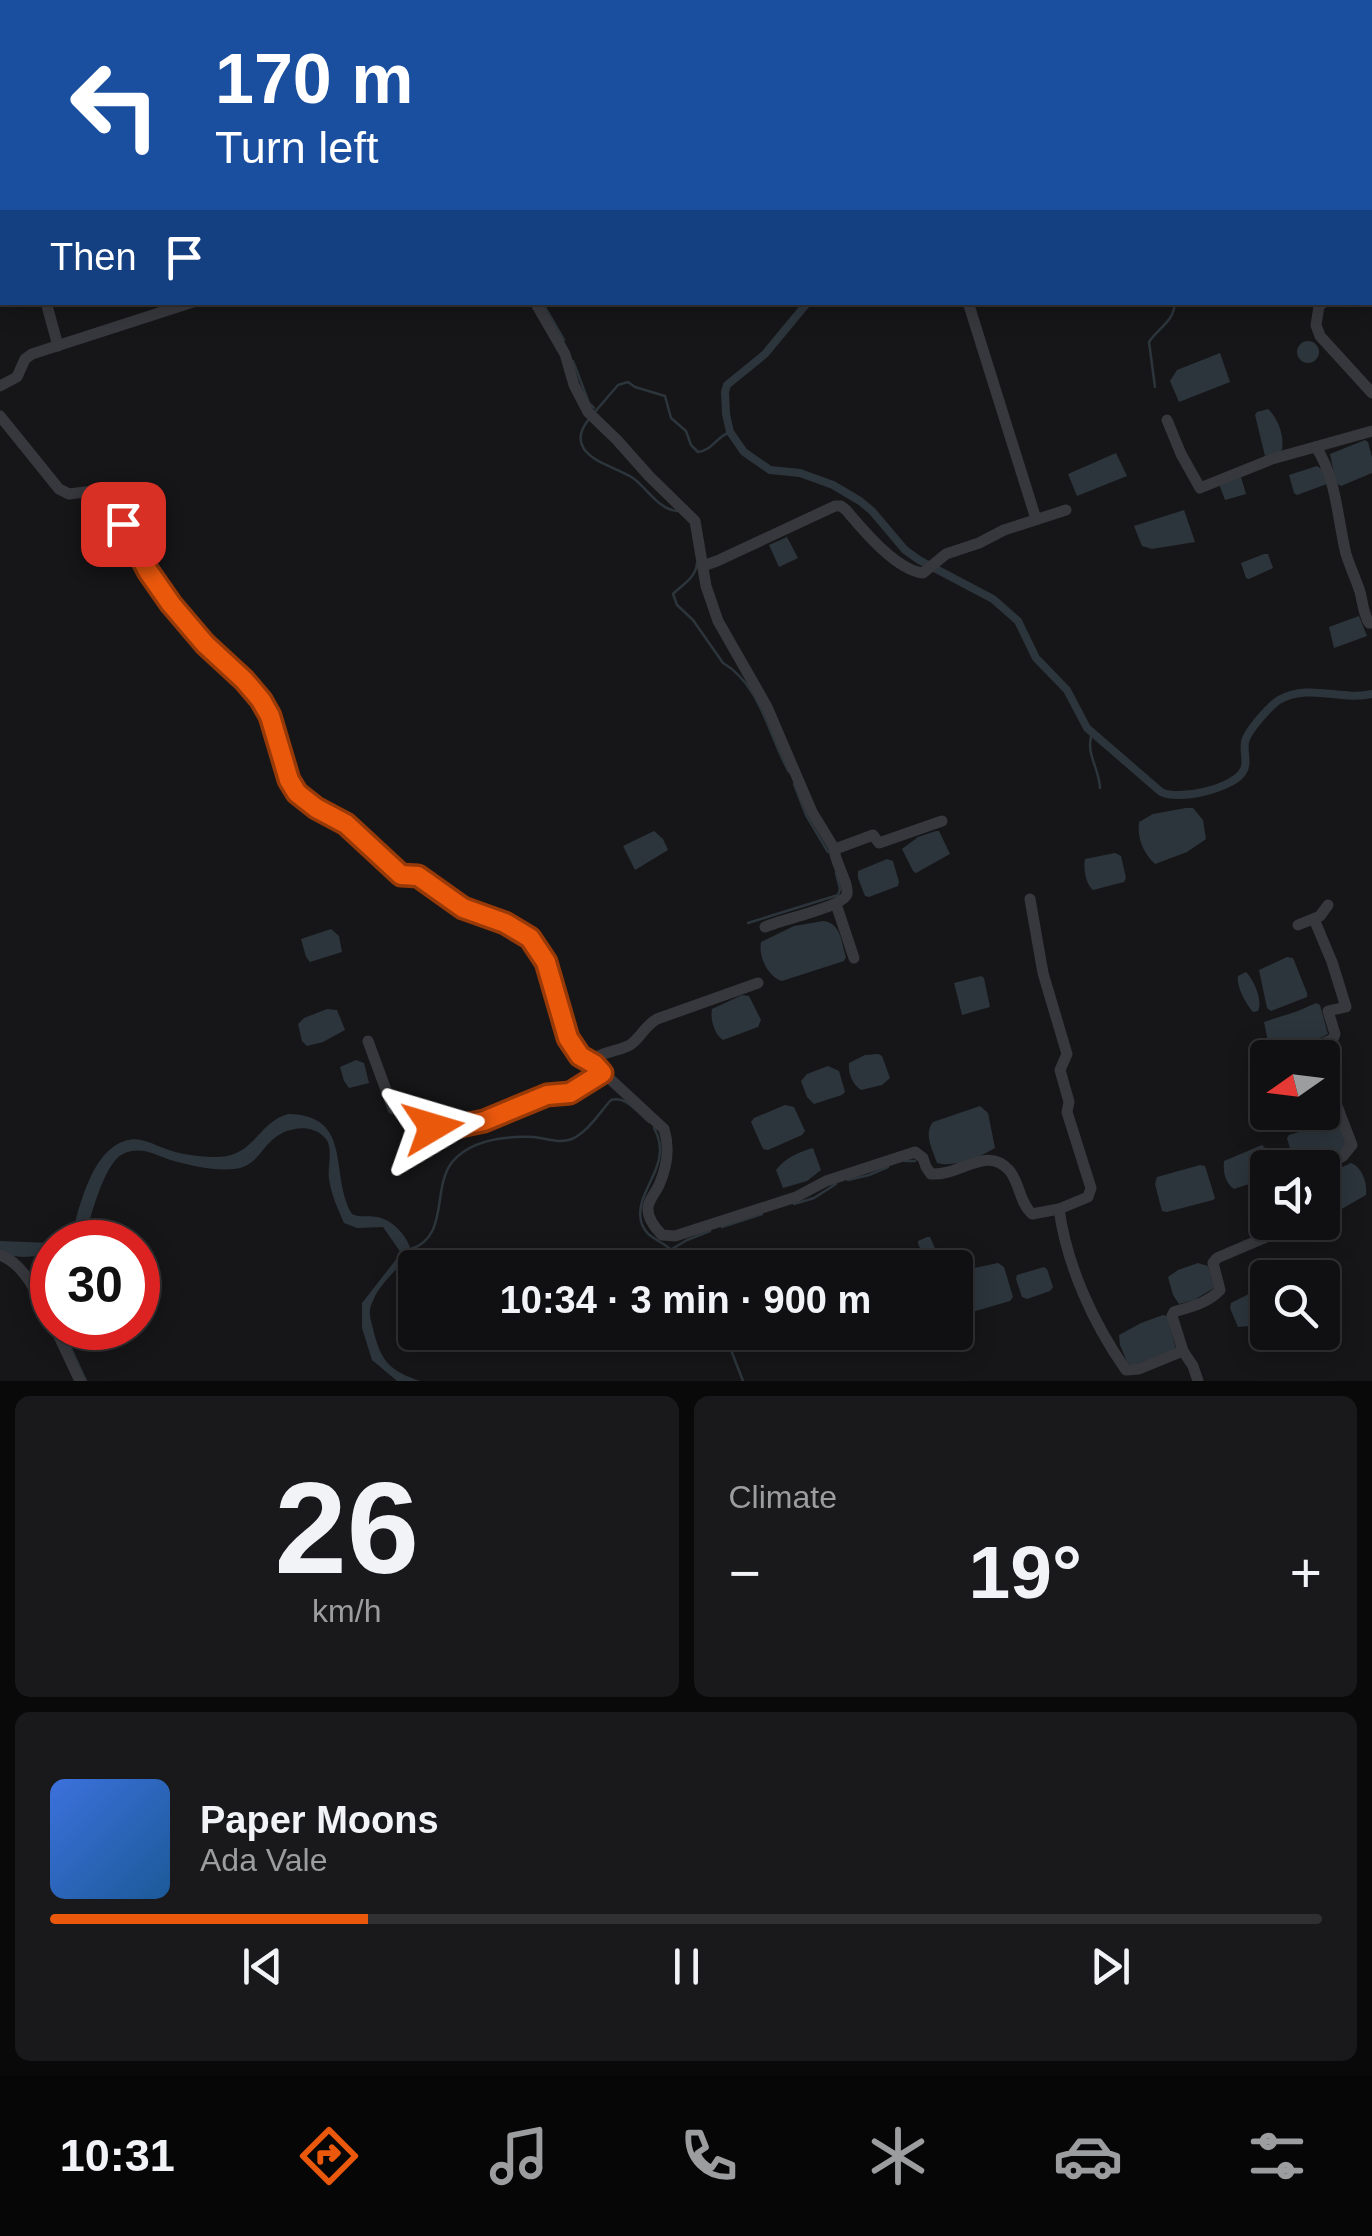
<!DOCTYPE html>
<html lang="en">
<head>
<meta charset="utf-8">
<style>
	:root { --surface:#101012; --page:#19191b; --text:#f1f3f6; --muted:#9c9d9f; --line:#303032; --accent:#ea580c }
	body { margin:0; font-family:Helvetica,sans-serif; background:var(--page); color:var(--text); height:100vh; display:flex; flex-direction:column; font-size:38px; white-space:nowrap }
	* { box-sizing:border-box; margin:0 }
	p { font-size:32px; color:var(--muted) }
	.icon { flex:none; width:55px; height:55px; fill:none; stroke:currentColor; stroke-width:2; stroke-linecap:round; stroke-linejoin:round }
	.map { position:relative; height:1381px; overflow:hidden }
	.drawer { display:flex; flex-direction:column; gap:15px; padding:15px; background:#09090a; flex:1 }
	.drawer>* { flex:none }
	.hud { position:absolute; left:0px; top:0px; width:1372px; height:305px; box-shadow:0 5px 25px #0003,0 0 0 2px var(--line); background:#1a4fa0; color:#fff; overflow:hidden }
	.needle { width:65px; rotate:256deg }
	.controls { position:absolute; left:1250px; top:1040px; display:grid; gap:20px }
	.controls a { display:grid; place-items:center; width:90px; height:90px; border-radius:10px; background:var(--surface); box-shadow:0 5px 25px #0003,0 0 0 2px var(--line); font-size:50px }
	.speed { position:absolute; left:30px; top:1220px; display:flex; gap:20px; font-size:50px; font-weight:700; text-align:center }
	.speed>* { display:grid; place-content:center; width:130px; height:130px; border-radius:50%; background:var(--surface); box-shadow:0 5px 25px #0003,0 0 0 2px var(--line); line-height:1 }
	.speed .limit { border:15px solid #d22; background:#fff; color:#111 }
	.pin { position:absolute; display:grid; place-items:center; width:85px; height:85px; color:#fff; margin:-42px; border-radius:20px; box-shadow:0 5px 15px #0006 }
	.me { position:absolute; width:110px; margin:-55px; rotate:83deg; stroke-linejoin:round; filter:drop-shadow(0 0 8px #0008) }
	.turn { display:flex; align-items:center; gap:35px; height:210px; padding:0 50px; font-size:45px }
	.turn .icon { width:130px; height:130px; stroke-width:2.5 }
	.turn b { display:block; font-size:70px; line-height:85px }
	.then { display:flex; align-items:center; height:95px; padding:0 50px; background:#0003; gap:20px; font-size:38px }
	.big { font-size:75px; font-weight:700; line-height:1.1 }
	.drawer .tile { flex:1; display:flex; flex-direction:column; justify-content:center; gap:15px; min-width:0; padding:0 35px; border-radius:15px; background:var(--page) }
	.drawer .dial { align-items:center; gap:0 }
	.dial b { font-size:130px; line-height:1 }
	.song { display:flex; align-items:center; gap:30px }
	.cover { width:120px; height:120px; border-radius:15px; background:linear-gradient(135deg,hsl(220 70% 55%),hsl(210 70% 35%)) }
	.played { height:10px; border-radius:5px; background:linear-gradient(90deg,var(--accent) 25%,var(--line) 25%) }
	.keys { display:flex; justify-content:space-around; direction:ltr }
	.heat { display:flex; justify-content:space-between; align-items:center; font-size:55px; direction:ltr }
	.drawer .tiles { flex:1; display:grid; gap:15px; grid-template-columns:1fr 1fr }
	.tile:last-child { grid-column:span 2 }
	.trip { position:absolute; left:398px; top:1250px; width:575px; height:100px; border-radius:10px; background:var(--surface); box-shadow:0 5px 25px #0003,0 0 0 2px var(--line); font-weight:700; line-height:100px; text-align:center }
	.tabs { display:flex; height:160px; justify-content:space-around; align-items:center; background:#060607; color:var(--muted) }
	.tabs .icon { width:70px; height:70px }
	.tabs .selected { color:var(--accent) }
	.tabs b { font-size:45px; color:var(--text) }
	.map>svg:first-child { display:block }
</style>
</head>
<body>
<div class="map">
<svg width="1372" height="1381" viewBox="0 0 1372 1381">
	<rect width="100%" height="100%" fill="#161618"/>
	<g fill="#2c353c">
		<circle cx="1308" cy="352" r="11"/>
		<polygon points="1220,353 1230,382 1179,402 1170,381 1177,370"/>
		<path d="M1268,409C1278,418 1286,439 1281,452L1265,456L1255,415L1257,412Z"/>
		<polygon points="1365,440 1368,442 1372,457 1372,473 1341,486 1336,483 1330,454"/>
		<polygon points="1116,453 1127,476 1077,496 1068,474"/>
		<polygon points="1317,466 1323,470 1327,484 1297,495 1294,493 1289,475"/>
		<polygon points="1241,477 1246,494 1225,500 1219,484"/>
		<polygon points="1184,510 1195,542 1152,549 1142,546 1134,526"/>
		<polygon points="787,537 798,558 779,567 769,545"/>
		<polygon points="1264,554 1268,554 1273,568 1249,579 1246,578 1241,563"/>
		<polygon points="1359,616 1367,636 1334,648 1329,627"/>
		<path d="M1186,808H1193L1203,820L1206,839L1187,852L1155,864C1143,853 1137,838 1139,822L1153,814Z"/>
		<polygon points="654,831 663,839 668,850 635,870 623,846"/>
		<polygon points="936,831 939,831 950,854 916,873 913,871 902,849 918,837"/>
		<path d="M1115,853L1121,856L1126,878L1124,882L1093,890C1086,885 1083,868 1085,859Z"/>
		<polygon points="887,859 893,861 899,882 898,886 869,897 865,896 858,878 858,871"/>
		<path d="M823,921C841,923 841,941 846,957L844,961L782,981C768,977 758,956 761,942L794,926Z"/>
		<polygon points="331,929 339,936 342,952 310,962 306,957 301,939"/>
		<polygon points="1287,957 1293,958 1307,993 1307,997 1271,1011 1267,1008 1259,970"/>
		<path d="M1246,972C1254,980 1263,1001 1258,1011L1253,1012C1246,1004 1236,986 1238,976Z"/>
		<polygon points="981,976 984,978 990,1007 962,1015 954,983"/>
		<path d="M742,995L749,996L761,1020L758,1027L723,1040C714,1034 710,1019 712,1009Z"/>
		<path d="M1316,1003L1320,1005L1328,1034C1312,1043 1286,1051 1269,1047L1264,1022L1298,1011Z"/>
		<polygon points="327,1009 337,1010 345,1030 323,1042 307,1046 302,1041 298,1024 304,1018"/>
		<path d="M878,1054L882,1056L890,1078L882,1085L861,1090C852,1084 848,1073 849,1063L865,1055Z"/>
		<polygon points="356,1060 364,1063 369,1083 349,1088 344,1081 340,1067"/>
		<polygon points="828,1066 839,1071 845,1092 842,1095 814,1104 807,1097 801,1081 807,1074"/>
		<polygon points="785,1105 794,1107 805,1131 802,1135 768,1150 763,1149 751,1122 754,1118"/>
		<path d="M980,1106L988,1113L995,1148C980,1157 955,1168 937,1163C933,1150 923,1134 933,1122Z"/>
		<path d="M288,1114C354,1115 329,1175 352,1214C361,1218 368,1215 377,1217C394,1220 409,1238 412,1254C398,1268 379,1284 372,1303C367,1314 372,1322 374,1333C382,1363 391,1371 420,1381H397L372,1360L362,1328V1303L401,1253L383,1227L357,1228L344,1223C338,1209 331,1194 329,1179C327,1166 335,1145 323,1136C316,1129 304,1127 295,1129C261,1135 264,1166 234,1169C215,1171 192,1166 174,1161C155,1156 143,1145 123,1154C104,1162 89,1222 84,1242H55C61,1241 64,1241 69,1236C74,1231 75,1222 77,1215C84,1192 93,1162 113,1147C137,1131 148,1144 172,1151C185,1155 204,1157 218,1157C255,1156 258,1122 288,1114Z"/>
		<polygon points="1334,1121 1339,1124 1347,1142 1345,1150 1317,1162 1295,1166 1287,1138 1289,1135"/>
		<path d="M1262,1145L1268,1151L1273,1166V1167L1268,1168L1267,1178L1234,1189C1225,1183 1223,1172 1224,1161Z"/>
		<path d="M813,1148L821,1170L807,1181L783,1188L776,1170C785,1158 799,1152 813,1148Z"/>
		<path d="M1351,1163C1363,1168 1367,1183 1366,1195L1333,1214L1324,1211L1323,1176Z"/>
		<polygon points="1200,1165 1205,1166 1215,1198 1213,1200 1167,1212 1162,1211 1155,1184 1157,1177"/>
		<polygon points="927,1237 930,1237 942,1264 942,1267 929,1267 918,1244 918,1241"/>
		<polygon points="0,1241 52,1243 52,1255 24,1257 0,1255"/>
		<polygon points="998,1263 1004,1267 1013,1297 1010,1301 955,1317 955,1272"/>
		<polygon points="1198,1263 1208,1266 1214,1288 1194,1300 1179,1304 1173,1295 1168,1277 1178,1270"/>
		<polygon points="1044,1267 1047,1269 1053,1287 1050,1291 1027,1299 1022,1297 1016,1279 1017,1275"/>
		<polygon points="1259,1289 1265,1289 1267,1295 1267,1317 1250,1326 1238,1327 1230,1308 1231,1303"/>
		<polygon points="1163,1315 1167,1316 1176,1349 1137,1364 1128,1364 1120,1345 1119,1335 1141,1323"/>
	</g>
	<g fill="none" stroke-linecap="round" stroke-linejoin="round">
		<g stroke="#2c353c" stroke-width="2.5">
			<polyline points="1370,128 1372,129"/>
			<polyline points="542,302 564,340"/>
			<polyline points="573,361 589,403 594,408"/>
			<path d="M1155,387L1149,342C1159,327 1174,322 1175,302"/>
			<path d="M594,413L618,385L628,382L635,387L665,396L671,418L686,431L691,445L698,452C713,450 716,437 730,432"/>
			<path d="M589,419C582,428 577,438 584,449C595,464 618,468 633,478C647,488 659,510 677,511"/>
			<path d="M697,563C696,578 682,585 673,594L677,605L693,620L723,663C761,685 769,737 789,772"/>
			<path d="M1092,733C1085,754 1099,767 1100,788"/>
			<polyline points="794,784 806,815 828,852"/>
			<polyline points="748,923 838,895 840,889 836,873"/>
			<path d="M654,1128C675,1165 634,1190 641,1221C645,1237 658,1239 669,1248C676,1253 680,1260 684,1268"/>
			<polyline points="905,1161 915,1161"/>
			<polyline points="848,1180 869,1175 888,1167"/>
			<polyline points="794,1204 814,1198 836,1184"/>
			<polyline points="722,1227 762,1214"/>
			<path d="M411,1249C450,1236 431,1187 453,1161C472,1139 506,1136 533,1137C547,1138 557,1144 572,1139C588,1132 599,1113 611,1100C626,1095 638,1113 649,1122"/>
			<polyline points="672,1249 687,1240 710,1231"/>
			<polyline points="41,1289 52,1310"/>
			<polyline points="724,1332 743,1381"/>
			<polyline points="68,1342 86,1381"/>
		</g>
		<g stroke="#2c353c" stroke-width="8">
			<polyline points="1182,0 1183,2"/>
			<path d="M808,302L765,354L727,385L725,392L726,414L730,432L744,452L770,470L800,473L833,485L860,501L872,511L905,550L919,560L993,599L1018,621L1036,658L1067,690L1087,728L1161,792C1179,801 1230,789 1242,773C1249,764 1243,752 1245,742C1247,731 1270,706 1279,700C1309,683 1341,701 1372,694"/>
		</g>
		<g stroke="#37383d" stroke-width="11">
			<polyline points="163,0 163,2"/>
			<polyline points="863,0 864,2"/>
			<polyline points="1289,0 1290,2"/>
			<polyline points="288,2 295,0"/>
			<polyline points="1370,121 1372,121"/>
			<polyline points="1370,290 1372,290"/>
			<polyline points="46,302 58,346"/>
			<polyline points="535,302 565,354 574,385 588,412 617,440 649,476 695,521 706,586 718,621 767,707 812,812 834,848 838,848 873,835 879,843 942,821"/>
			<polyline points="968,302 1036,519"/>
			<polyline points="1324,302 1319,306 1316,325 1320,336 1372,393"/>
			<polyline points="0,386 17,377 25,359 32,354 193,302"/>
			<path d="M0,416L59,489L69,494L94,491L123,523L148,571L171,605L205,644L243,679L261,700L270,716L289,780L297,793L316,808L346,824L401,875L419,876L463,908L505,923L530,939L545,961L564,1028L575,1050L594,1064L664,1129C670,1148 667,1167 659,1185C656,1192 649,1199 648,1207C647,1218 654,1227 662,1235L675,1236L796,1197L826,1181L915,1152L923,1158L926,1167L931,1174C961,1176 986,1145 1009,1170C1020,1183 1019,1202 1032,1214L1059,1209"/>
			<polyline points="1167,420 1181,454 1200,488 1272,459 1372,431"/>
			<path d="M1316,447C1337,480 1337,517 1346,554C1350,567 1356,579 1360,592C1363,603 1363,613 1369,623H1372"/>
			<path d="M703,566L717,561L835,506H841L846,510C864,531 896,570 923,573L946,554L979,543L1004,530L1066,510"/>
			<path d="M1030,899L1043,973L1067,1054L1060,1070L1069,1102L1067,1112L1091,1188L1088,1197L1059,1209C1067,1266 1093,1323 1126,1370L1139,1369L1183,1351"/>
			<polyline points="836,904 854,958"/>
			<polyline points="1314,919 1332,962 1346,1007 1328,1011 1335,1034 1333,1039 1317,1046 1320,1058"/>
			<polyline points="1298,925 1320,916 1328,905"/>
			<path d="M765,927C779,920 844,907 847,894C849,883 834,861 834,848"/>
			<polyline points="368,1041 393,1109 401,1111 424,1105 436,1130 483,1121 547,1095 570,1093 602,1073"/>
			<path d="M590,1061C601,1052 615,1052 628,1046C639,1041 643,1027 657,1019L758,983"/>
			<polyline points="1322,1168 1343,1156 1352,1145 1322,1067"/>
			<path d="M0,1255C26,1264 40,1300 52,1324"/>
			<polyline points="55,1328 80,1381"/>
			<path d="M1198,1381L1193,1366L1183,1351L1172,1316L1174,1312C1190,1307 1208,1303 1220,1290L1213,1263L1217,1258L1301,1222"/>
		</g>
	</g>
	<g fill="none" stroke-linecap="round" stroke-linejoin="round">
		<g stroke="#983908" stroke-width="25">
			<polyline id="route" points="123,524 148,571 171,604 205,644 244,680 261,700 270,716 289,780 297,793 316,808 346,824 401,875 418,876 463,908 505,923 530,938 546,962 568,1038 580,1056 594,1064 602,1073 570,1093 547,1095 484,1121 441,1130 433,1127"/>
		</g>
		<use href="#route" stroke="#ea580c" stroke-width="18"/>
	</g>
</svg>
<div class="controls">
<a><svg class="needle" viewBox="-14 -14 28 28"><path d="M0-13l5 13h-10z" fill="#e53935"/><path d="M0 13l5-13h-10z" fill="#9c9d9f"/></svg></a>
<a><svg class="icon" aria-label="sound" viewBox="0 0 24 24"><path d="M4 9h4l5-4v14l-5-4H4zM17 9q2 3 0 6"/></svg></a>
<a><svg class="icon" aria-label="search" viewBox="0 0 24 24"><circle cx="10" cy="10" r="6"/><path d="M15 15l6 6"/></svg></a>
</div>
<div class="speed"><div class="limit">30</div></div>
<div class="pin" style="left:123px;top:524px;background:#d93025"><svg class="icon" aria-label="arrive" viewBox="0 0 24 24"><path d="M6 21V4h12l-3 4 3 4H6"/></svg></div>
<svg class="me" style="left:433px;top:1127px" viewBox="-20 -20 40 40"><path d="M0-17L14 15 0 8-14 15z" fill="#ea580c" stroke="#fff" stroke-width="4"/></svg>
<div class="trip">10:34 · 3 min · 900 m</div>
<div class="hud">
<div class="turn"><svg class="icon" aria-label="left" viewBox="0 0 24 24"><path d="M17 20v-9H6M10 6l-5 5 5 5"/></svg><div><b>170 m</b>Turn left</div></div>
<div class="then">Then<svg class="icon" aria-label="arrive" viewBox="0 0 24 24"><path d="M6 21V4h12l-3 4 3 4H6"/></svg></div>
</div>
</div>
<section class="drawer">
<div class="tiles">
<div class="tile dial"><b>26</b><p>km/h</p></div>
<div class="tile"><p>Climate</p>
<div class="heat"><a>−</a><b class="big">19°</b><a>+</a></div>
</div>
<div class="tile">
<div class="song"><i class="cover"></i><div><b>Paper Moons</b><p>Ada Vale</p></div></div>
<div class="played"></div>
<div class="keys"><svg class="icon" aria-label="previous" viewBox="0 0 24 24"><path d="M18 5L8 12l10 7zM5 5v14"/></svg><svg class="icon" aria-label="pause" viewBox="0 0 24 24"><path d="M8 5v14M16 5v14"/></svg><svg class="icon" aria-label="next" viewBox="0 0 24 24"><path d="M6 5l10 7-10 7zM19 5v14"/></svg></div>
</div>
</div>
</section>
<nav class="tabs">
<b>10:31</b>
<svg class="icon selected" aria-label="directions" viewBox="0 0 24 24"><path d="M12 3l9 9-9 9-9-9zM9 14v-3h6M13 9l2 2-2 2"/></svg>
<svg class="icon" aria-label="music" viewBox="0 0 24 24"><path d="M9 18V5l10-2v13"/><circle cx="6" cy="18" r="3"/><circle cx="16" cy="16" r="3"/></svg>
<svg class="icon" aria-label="phone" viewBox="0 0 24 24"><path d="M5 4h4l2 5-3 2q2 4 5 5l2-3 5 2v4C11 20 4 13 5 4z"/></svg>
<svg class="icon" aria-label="climate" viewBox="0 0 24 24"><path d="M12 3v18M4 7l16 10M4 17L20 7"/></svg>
<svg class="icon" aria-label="car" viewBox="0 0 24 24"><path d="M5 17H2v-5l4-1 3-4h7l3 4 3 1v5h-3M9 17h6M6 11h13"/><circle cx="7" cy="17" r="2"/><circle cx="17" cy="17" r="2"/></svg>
<svg class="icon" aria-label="filters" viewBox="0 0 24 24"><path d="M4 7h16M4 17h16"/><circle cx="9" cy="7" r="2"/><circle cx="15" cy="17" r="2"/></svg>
</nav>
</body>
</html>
